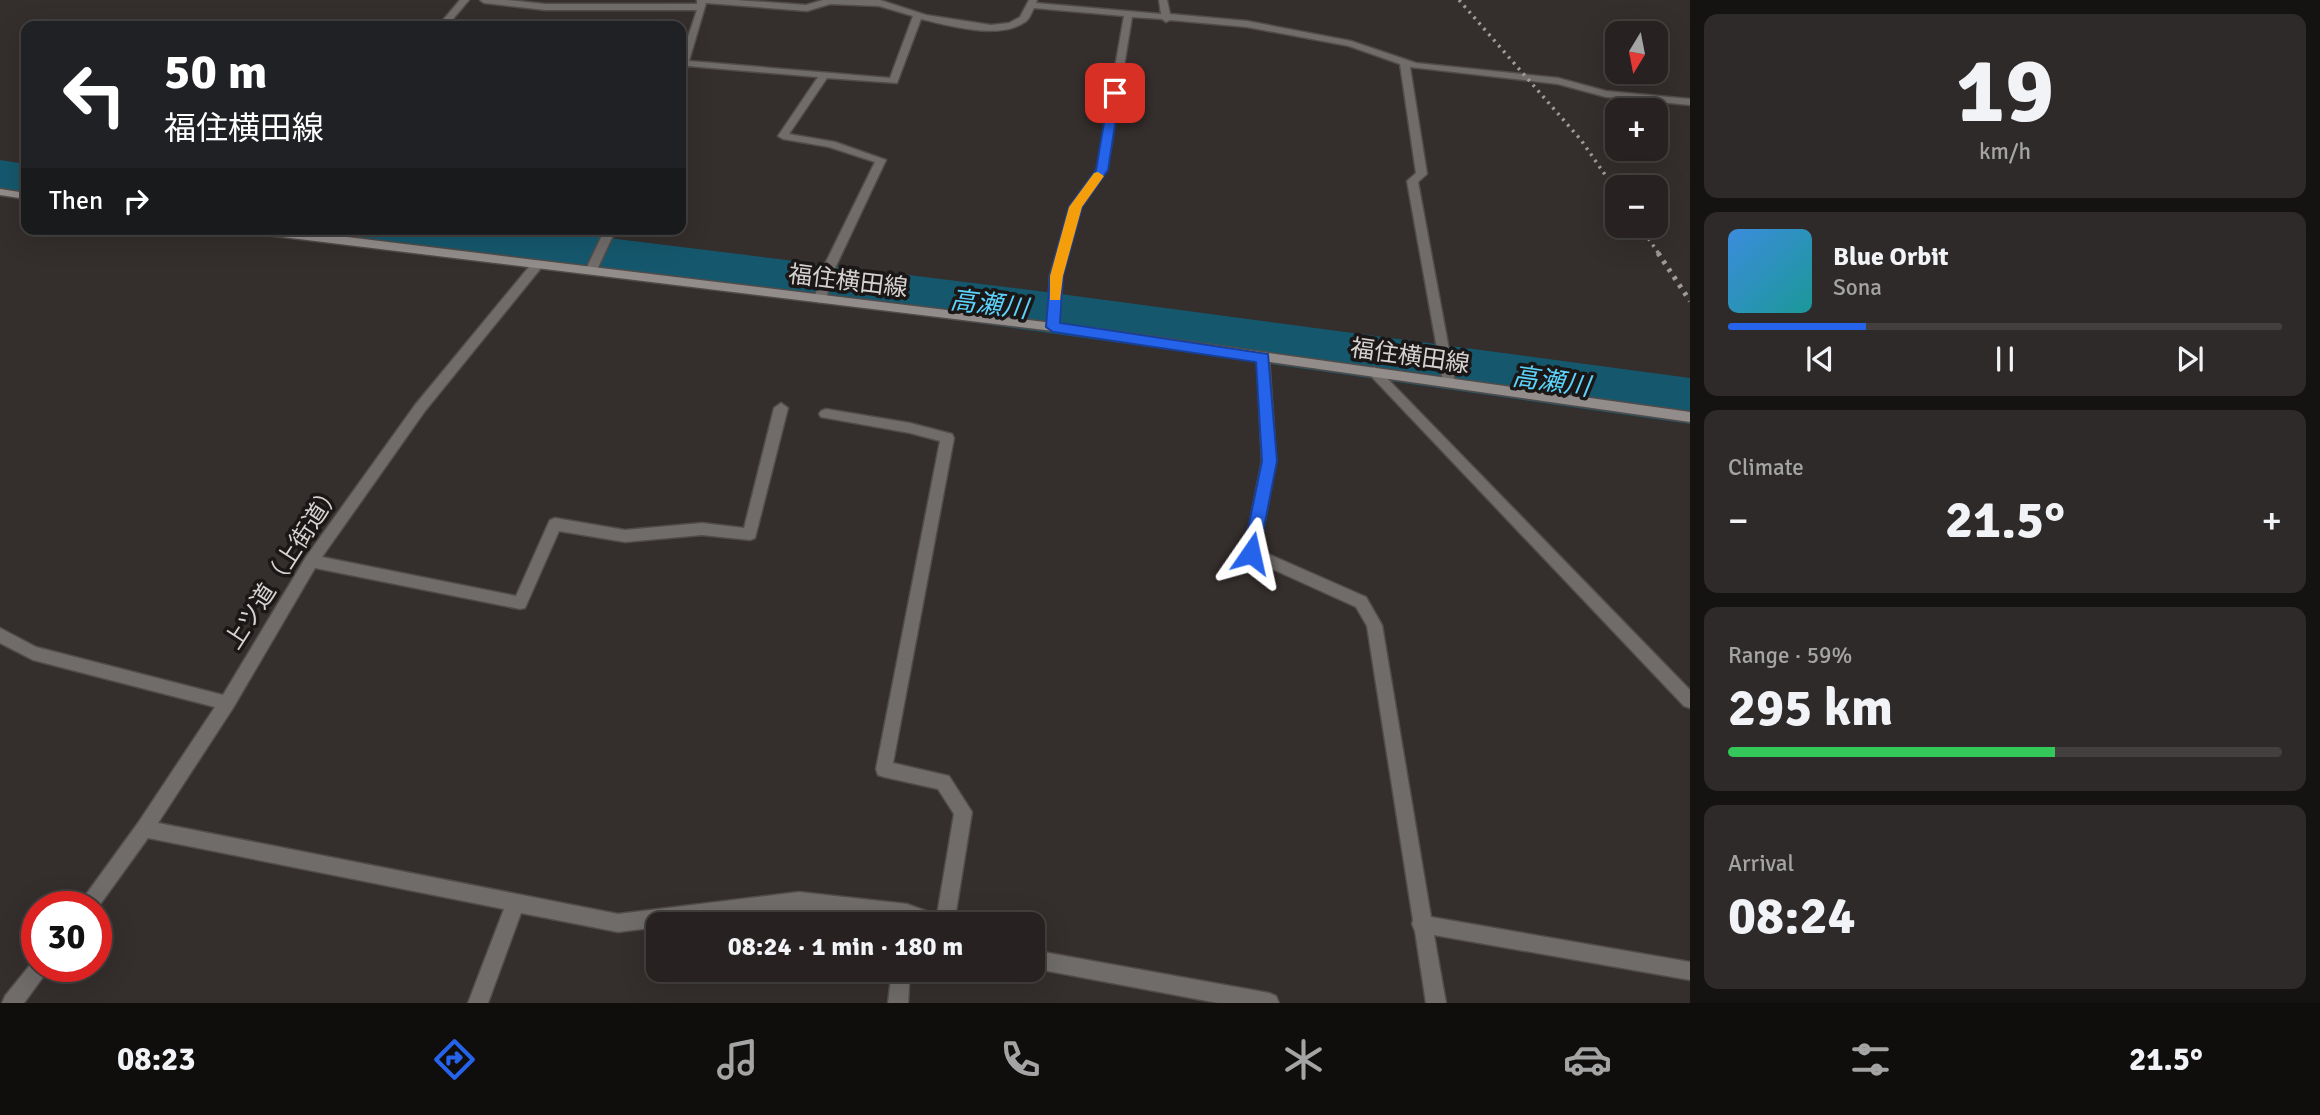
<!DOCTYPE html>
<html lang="en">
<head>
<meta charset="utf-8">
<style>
	:root { --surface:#272221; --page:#2f2a2a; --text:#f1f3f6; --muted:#a4a4a5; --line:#433f3f; --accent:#2563eb }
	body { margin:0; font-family:Signika,"Noto Sans JP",sans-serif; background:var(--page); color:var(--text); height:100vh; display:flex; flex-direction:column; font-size:26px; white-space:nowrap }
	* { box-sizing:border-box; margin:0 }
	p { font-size:23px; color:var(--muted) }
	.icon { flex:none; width:38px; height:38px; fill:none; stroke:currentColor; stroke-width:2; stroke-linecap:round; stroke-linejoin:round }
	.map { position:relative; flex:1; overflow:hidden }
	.drawer { display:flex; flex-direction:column; gap:14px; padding:14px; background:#151312; width:630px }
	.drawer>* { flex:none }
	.top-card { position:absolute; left:21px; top:21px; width:665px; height:214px; border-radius:14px; box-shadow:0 7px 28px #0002,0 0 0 2px var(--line); background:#202124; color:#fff; overflow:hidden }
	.needle { width:46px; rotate:190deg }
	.fabs { position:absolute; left:1605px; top:21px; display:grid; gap:14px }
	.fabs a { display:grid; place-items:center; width:63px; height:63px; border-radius:14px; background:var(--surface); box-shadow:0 7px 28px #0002,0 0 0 2px var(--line); font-size:35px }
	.speed { position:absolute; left:21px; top:891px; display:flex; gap:14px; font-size:35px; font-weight:700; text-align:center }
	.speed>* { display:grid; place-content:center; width:91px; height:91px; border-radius:50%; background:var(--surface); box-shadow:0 7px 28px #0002,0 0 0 2px var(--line); line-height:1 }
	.speed .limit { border:10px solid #d22; background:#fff; color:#111 }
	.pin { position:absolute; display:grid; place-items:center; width:60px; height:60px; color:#fff; margin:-30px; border-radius:14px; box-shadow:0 4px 10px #0006 }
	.me { position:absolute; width:77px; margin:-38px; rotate:11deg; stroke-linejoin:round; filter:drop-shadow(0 0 5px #0008) }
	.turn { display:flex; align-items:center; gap:24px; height:147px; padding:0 28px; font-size:32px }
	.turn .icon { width:91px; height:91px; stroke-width:2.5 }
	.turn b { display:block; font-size:49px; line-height:60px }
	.then { display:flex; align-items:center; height:66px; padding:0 28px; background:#0003; gap:14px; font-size:26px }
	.big { font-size:52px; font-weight:800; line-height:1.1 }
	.drawer .card { flex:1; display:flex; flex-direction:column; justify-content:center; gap:10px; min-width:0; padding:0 24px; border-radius:14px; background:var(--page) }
	.drawer .dial { align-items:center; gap:0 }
	.dial b { font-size:91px; line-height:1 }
	.song { display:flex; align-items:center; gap:21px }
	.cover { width:84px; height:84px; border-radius:10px; background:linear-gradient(135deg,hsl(210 70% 55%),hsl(180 70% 35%)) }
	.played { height:7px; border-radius:4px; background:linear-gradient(90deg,var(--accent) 25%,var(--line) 25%) }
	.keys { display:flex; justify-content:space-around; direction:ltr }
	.heat { display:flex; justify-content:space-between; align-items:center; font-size:38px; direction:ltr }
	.charge { height:10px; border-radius:5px; background:linear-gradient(90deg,#34c759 59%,var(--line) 0) }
	.trip { position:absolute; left:646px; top:912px; width:399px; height:70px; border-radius:14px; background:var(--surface); box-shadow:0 7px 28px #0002,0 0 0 2px var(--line); font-weight:800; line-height:70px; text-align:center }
	.dock { display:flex; height:112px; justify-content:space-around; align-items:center; background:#100e0d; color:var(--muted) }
	.dock .icon { width:49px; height:49px }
	.dock .current { color:var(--accent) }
	.dock b { font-size:32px; color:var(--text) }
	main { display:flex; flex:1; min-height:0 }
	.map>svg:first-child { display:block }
</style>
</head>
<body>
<main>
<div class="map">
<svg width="1690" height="1003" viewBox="0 0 1690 1003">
	<rect width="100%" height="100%" fill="#342e2c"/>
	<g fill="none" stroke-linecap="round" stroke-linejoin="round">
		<g fill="#15586d" fill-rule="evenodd">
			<polygon points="0,160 26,164 26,196 0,190"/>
			<path d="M345,229H530L576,234L1023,289L1690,378V424C1251,361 812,297 371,246L352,241Z"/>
		</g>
		<g stroke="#514c4a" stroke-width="3">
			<g id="street">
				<polygon points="460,0 469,0 447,26 438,26"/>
				<path d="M480,0H507L545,4H697V0H736L806,5L823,0H880L926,15L991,25L1009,23L1020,17L1029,0H1037L1036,3L1161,14L1159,0H1167L1170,14L1247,21L1351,41L1416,63L1558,78L1606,91L1690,99V105L1606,97L1558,84L1410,67L1427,174L1418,182L1455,382L1449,387L1443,382L1407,181L1416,173L1400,64L1349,46L1247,27L1170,20L1166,22L1162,19L1132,17L1107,170L1081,207L1062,276L1059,327L1053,331L1047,327L1050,276L1070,207L1097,170L1124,16L1034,8C1031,13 1030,19 1025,22C999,40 950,26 921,19L897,83L827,78L789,134L835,142L886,160L836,266L826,299L820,303L814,299L824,266L875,162L829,147L783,139L778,136L818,77L688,66L684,74L681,75V58L697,10H545L484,3ZM706,3L807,11L830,4L879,6L913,16L890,78L689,61Z"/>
				<polygon points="605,229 616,229 595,274 587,274 585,271"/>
				<polygon points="537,261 541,262 541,268 425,411 322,557 516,596 548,524 550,520 555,518 625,530 702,523 744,528 774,408 781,403 788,408 755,538 750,540 702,535 625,542 559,531 525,608 520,609 315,568 233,708 158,823 618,914 799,892 907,904 937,915 954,814 938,789 884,777 878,775 876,769 940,441 910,433 821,417 819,414 821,411 826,409 910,423 952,434 954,438 893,763 949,776 972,812 954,924 912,924 799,910 685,924 658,924 658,927 618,932 521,913 488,1003 468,1003 504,909 148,838 96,910 96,906 79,906 82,900 138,823 215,707 33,660 0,643 0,628 36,647 223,695 306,557 415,405 533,262"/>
				<polygon points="1263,354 1269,358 1276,461 1259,550 1366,597 1382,625 1431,917 1690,962 1690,980 1434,935 1446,1003 1426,1003 1415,931 1412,924 1413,920 1367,626 1356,607 1246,557 1244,553 1262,461 1257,358"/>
				<polygon points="1374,367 1378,369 1690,690 1690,708 1684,706 1370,375 1368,372"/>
				<polygon points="1032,950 1269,993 1276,996 1279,1003 1218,1003 1032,968"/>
				<polygon points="35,959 37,966 51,966 24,1003 2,1003 5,996"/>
				<polygon points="892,970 910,970 908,1003 888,1003"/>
			</g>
		</g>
		<g stroke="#514c4a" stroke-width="3">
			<g id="secondary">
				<polygon points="0,189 26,193 26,199 0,195"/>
				<polygon points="244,229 281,229 1053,323 1690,412 1690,422 1053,331 249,233"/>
			</g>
		</g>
		<use href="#street" fill="#6f6c6a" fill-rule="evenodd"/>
		<use href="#secondary" fill="#928d8b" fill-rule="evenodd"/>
		<g stroke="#9f9b99" stroke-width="3.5" stroke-dasharray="2.5 5" stroke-linecap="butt">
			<polyline points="1459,0 1581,140 1617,192"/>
			<polyline points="1640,226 1659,254"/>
		</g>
		<polyline stroke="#9f9b99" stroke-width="5" stroke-dasharray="3.5 6" stroke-linecap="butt" points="1658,253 1690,301"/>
	</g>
	<polygon fill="#2563eb" stroke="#184099" stroke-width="2" points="1115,90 1120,93 1108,170 1082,207 1063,276 1060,323 1268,354 1277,461 1259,553 1257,558 1245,558 1243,553 1262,461 1256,362 1053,332 1046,327 1050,276 1069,207 1096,170 1109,93"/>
	<polygon fill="#f59e0b" points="1098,172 1104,176 1082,207 1063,276 1060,300 1050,300 1050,276 1069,207 1094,173"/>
	<g text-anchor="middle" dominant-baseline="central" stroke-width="7" stroke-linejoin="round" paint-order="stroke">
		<g font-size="24" fill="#d6d2d1" stroke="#1a1716">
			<text transform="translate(848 281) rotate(7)">福住横田線</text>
			<text transform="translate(1410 356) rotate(8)">福住横田線</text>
			<text transform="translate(283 566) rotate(-57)">上ツ道（上街道）</text>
		</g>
		<g font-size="26" font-style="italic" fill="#5cd3fd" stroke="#1a1716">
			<text transform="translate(989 305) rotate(7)">高瀬川</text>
			<text transform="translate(1551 382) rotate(8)">高瀬川</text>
		</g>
	</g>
</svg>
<div class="fabs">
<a><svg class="needle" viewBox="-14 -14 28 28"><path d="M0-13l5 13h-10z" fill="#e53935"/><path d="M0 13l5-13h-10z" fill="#a4a4a5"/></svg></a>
<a>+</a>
<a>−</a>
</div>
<div class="speed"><div class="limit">30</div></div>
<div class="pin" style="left:1115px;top:93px;background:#d93025"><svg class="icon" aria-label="arrive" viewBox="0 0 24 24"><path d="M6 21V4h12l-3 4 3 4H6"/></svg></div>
<svg class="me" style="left:1251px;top:553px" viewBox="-20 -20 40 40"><path d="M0-17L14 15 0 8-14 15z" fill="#2563eb" stroke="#fff" stroke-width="4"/></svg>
<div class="trip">08:24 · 1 min · 180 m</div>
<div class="top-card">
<div class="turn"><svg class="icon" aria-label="left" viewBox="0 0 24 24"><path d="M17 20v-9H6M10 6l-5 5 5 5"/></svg><div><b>50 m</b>福住横田線</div></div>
<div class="then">Then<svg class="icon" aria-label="right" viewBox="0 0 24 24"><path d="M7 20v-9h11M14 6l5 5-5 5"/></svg></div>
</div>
</div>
<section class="drawer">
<div class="card dial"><b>19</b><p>km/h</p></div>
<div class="card">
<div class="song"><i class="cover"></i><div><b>Blue Orbit</b><p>Sona</p></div></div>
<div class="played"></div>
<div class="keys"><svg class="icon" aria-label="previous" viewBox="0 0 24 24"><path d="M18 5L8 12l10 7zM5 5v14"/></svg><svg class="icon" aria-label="pause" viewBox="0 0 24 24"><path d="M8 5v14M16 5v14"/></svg><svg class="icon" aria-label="next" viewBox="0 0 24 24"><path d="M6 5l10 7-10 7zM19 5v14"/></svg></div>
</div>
<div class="card"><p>Climate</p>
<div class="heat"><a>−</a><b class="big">21.5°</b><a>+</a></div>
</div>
<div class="card"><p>Range · 59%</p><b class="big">295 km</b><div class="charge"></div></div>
<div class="card"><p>Arrival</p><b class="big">08:24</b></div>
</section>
</main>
<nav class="dock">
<b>08:23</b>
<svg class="icon current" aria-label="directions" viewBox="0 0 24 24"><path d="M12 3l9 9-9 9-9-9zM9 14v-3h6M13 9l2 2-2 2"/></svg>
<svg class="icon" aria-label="music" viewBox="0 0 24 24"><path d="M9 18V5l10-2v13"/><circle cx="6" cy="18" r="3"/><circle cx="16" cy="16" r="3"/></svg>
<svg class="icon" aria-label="phone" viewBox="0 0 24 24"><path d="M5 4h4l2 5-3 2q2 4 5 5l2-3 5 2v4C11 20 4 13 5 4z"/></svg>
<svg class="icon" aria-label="climate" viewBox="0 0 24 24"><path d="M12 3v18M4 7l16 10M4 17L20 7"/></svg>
<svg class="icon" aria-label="car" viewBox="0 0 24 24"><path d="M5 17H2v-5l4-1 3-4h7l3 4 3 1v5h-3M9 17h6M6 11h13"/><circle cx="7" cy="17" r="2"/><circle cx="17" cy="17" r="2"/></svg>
<svg class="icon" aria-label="filters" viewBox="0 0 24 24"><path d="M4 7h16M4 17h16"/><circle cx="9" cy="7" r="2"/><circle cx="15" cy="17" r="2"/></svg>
<b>21.5°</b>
</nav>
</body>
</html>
